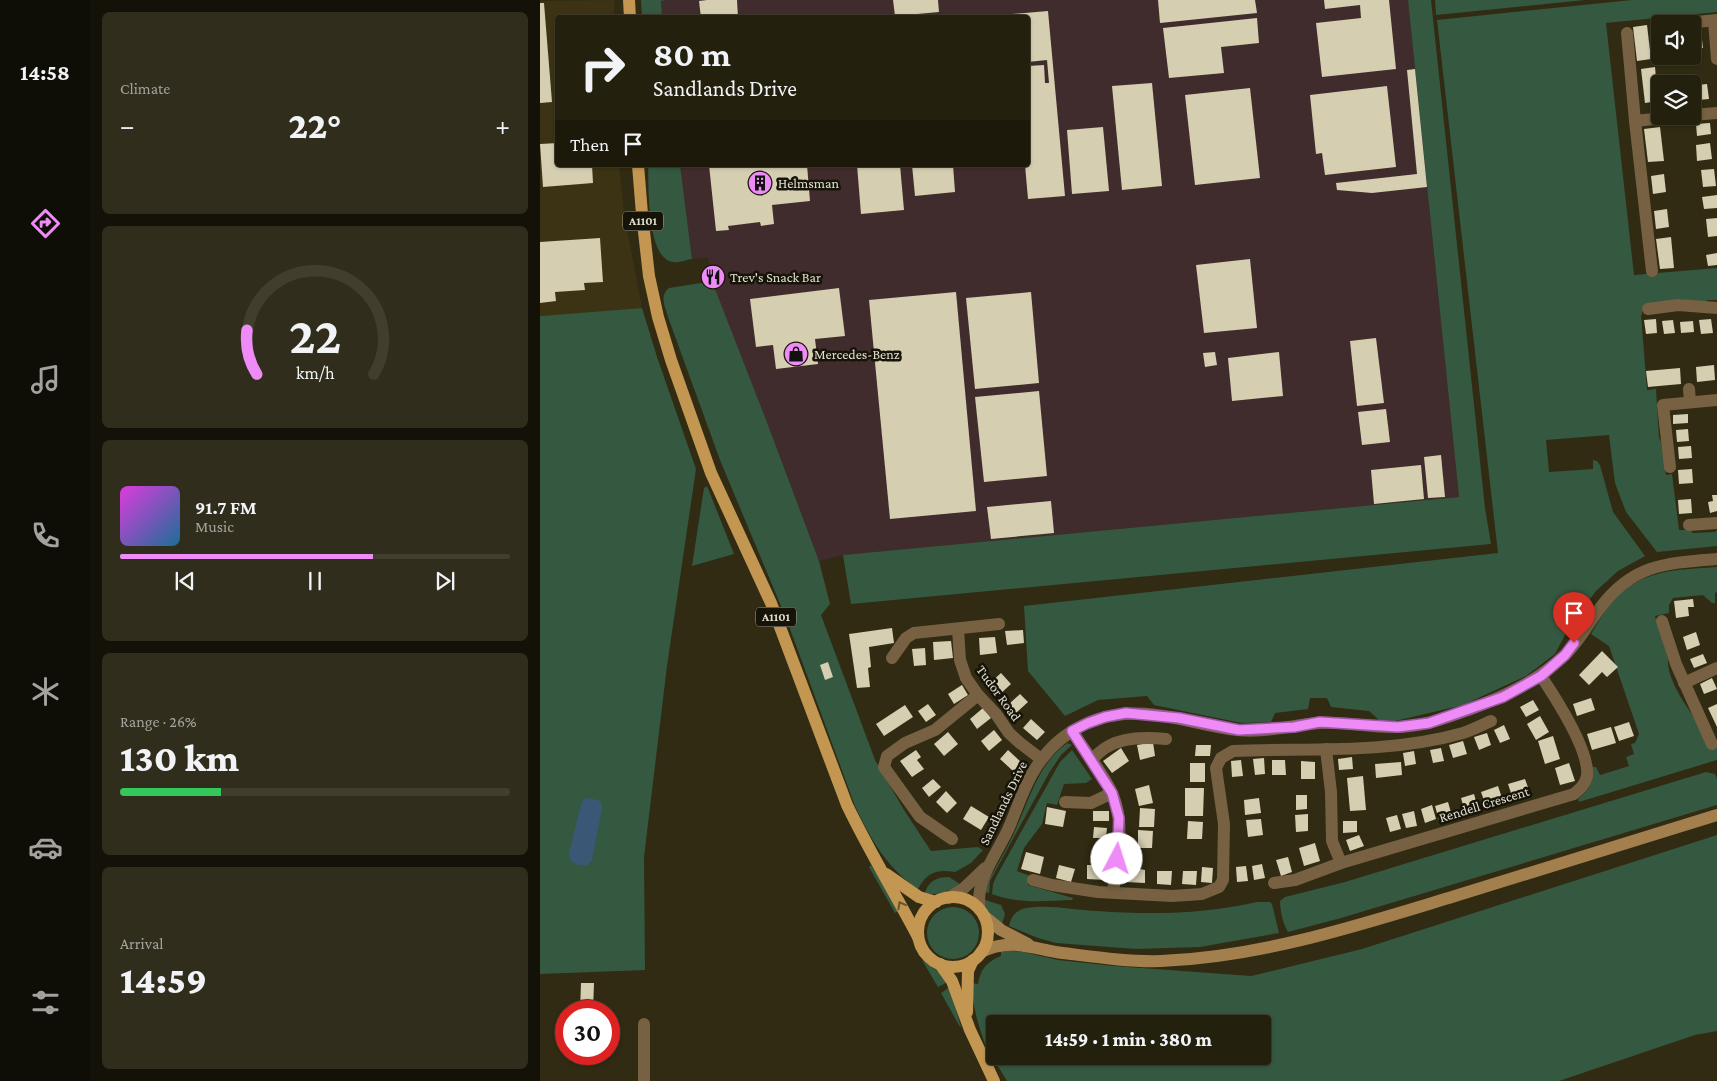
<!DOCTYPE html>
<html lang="en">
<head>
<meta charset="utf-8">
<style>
	:root { --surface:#24200e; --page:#302d1c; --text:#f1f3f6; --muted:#a3a39e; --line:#413e2e; --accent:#ef8bf7 }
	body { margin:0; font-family:"Crimson Pro",serif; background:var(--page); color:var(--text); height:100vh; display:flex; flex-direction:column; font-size:19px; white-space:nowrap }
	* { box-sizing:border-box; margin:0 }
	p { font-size:16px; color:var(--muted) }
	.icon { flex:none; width:28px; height:28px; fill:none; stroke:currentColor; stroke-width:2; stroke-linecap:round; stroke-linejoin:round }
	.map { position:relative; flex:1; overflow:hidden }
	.side { display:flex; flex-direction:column; gap:12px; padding:12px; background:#141208; width:450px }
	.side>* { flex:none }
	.top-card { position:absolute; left:15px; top:15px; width:475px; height:152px; border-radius:5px; box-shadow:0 1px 4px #0004,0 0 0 1px var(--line); background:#24200e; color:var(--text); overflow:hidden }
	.tools { position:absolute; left:1111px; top:15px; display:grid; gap:10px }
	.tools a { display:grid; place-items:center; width:50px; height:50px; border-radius:5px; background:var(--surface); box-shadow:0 1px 4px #0004,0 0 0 1px var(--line); font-size:25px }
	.speed { position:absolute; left:15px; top:1000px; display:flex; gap:10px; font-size:25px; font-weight:700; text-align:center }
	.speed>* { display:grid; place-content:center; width:65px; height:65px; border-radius:50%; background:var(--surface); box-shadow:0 1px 4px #0004,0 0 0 1px var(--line); line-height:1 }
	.speed .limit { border:8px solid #d22; background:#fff; color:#111 }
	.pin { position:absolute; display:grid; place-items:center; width:42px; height:42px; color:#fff; margin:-51px -21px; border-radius:50% 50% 50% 0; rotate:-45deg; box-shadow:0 0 5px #0007 }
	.pin .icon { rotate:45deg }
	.me { position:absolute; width:55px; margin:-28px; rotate:5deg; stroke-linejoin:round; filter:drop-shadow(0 0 4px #0008) }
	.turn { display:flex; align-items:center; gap:18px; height:105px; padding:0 15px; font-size:22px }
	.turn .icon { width:65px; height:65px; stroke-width:2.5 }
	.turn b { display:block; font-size:35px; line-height:42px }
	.then { display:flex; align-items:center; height:48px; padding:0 15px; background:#0003; gap:10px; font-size:19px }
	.big { font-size:38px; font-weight:800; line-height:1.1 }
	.side .tile { flex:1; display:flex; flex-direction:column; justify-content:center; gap:8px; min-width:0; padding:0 18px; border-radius:8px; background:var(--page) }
	.side .dial { align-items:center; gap:0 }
	.dial svg { height:130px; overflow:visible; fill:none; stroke:var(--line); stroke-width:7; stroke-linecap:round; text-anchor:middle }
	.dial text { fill:var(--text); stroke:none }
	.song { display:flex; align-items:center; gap:15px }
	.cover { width:60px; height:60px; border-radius:8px; background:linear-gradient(135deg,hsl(300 70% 55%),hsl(200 70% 35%)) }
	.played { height:5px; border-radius:2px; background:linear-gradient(90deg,var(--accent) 65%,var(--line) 65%) }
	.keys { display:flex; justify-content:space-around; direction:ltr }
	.heat { display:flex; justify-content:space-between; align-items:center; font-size:28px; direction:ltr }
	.charge { height:8px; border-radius:4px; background:linear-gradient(90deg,#34c759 26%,var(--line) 0) }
	.trip { position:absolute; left:446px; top:1015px; width:285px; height:50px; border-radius:5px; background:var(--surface); box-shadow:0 1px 4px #0004,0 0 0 1px var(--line); font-weight:800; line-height:50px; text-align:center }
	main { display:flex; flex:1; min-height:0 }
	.tabs { display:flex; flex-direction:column; width:90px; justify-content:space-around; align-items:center; background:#0e0d06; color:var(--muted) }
	.tabs .icon { width:35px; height:35px }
	.tabs .on { color:var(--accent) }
	.tabs b { font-size:22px; color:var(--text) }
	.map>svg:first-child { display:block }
</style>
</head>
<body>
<main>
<nav class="tabs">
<b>14:58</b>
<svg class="icon on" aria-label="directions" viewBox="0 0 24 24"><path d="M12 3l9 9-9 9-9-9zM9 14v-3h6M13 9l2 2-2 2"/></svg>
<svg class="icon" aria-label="music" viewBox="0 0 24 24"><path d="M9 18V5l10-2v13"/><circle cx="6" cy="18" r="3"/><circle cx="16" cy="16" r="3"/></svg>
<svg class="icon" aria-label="phone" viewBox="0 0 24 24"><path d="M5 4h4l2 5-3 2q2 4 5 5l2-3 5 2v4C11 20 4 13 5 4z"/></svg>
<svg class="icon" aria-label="climate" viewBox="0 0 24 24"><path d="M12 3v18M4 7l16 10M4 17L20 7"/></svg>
<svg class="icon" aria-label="car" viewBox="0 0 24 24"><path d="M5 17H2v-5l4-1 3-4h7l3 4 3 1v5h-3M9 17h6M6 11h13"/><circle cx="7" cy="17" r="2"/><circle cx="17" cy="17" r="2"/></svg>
<svg class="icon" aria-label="filters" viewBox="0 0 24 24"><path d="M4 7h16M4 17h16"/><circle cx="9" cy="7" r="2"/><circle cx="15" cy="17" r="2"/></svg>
</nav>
<section class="side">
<div class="tile"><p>Climate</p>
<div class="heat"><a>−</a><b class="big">22°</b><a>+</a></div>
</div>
<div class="tile dial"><svg viewBox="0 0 100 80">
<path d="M14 69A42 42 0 1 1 86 69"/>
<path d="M14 69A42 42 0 0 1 8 42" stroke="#ef8bf7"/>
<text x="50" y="56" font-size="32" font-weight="700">22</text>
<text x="50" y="72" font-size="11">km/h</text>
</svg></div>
<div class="tile">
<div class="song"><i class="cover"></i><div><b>91.7 FM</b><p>Music</p></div></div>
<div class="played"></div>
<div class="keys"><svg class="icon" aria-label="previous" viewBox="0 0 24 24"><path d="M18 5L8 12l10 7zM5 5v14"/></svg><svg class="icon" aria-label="pause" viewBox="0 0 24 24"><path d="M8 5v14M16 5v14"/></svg><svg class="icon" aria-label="next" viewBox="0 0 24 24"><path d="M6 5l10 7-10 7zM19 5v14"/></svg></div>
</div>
<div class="tile"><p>Range · 26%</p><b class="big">130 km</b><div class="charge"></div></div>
<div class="tile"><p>Arrival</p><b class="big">14:59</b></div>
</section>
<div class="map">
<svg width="1177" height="1081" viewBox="0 0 1177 1081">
	<rect width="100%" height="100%" fill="#302b12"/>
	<polygon fill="#3b3313" points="74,0 74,17 18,18 18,165 79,165 84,213 102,308 0,316 0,1"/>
	<polygon fill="#402c2c" points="121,0 868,0 919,497 303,555 279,561 228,425 174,289 168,258 152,259 140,165 488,165 488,18 122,18"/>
	<g fill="#355840" fill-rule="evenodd">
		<polygon points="101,0 126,0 121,1 122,17 102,17"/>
		<polygon points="868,0 891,0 945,508 951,544 311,604 303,555 919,497"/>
		<polygon points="895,0 1045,0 896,15"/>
		<path d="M1092,0H1177V12L1066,23L1094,275L1177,268V300H1168C1161,306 1149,304 1142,299L1119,302L1117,305L1102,308V315H1101L1107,390L1116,389L1119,438L1121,442L1126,475L1132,474L1139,530H1150L1153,533L1175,532L1177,530V546L1117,552L1086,512L1075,483L1069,435L1006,440L1009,472L1053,469V460L1057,461L1060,465L1073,512L1105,556L1078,571L1056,591L1026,633L1015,654L986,676L923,705L855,721L839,720L829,711L791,707L787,698H770L768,709L735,713L731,722L702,723L667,716L614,705L607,696L558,700L525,716L488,671L484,606L958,553L897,20Z"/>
		<path d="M108,165H140L152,259C146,260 139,263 133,262C106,259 109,185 108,165Z"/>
		<path d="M167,282L172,283L177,294L228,425L279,561L290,604L281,615L335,760L364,810L391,851L438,847L443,850L431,863L415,872C397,869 387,872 378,889C347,868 331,840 315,806L246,618L180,460L128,317C125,306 119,296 129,288Z"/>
		<polygon points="102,308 117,357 156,469 127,666 104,857 105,970 0,974 0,316"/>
		<polygon points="167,486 194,554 152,566 164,488"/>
		<path d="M1177,567V592L1175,593V603H1172L1163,595L1133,598L1129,605V613L1115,616L1128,659C1126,685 1161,727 1177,746V760L1039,802L1038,799C1050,790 1052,783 1052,767H1056L1060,775L1089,766L1086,757L1094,754L1091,744L1095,743L1099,734L1069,646L1051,634C1057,624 1063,613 1070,604C1100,569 1135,570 1177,567Z"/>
		<path d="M527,743L532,745L521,755L509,773L450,881L449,893L443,891C453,871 465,853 474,833C489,801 497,765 527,743Z"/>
		<path d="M532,750L552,779L546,783L524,784L517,805L507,803L502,824L484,848L477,871L490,876L488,885L533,898L532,900C504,901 479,904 452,894L453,884L456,877L520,762Z"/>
		<path d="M1166,772L1175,774L1177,779V805L801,918L748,932C743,924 740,910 740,901L745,897L805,882Z"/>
		<path d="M1177,835V1031L1155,1035L1019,1081H467L456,1063L453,1064C442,1038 433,1012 431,983L438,984C440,969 448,961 461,956V950L483,952L518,960L574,966L711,976L822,949ZM455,1024H722V1056H455Z"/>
		<polygon points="331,865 360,910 355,913 329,867"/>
		<path d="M409,877L420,884C408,891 399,896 385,893C388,881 397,877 409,877Z"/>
		<polygon points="442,899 461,905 465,914 462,924 448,911"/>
		<path d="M717,902H730L732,904L739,933L660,947L596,949L516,943L498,938L469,926C471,917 476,910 486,908C510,904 534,910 558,911C611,915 665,914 717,902Z"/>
		<circle cx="413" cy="933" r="26"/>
		<polygon points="382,960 400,973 408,982 398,987"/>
		<polygon points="410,987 421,1027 420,1027 401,993"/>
	</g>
	<path fill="#3a5875" d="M48,798L58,800L62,804V809L52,860L47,865C38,866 29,864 29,853L41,804L44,799Z"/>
	<g fill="#d5ceb1">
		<polygon points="167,0 197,0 198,18 161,18 159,1"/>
		<polygon points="353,0 398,0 399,12 355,16"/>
		<polygon points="618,0 715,0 717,13 620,23"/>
		<polygon points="784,0 849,0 856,69 782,77 776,23 821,18 820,5 785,9"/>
		<polygon points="0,3 4,3 12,102 0,103"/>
		<polygon points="508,11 525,196 488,199 485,165 488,165 488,66 504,65 505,83 509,83 507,60 488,62 488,18 472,18 472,14"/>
		<polygon points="717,18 719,43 681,47 684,73 629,78 623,28"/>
		<polygon points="1107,25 1111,59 1097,61 1093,27"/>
		<polygon points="1161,31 1163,48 1154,49 1152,32"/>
		<polygon points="1115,67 1118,101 1105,103 1101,69"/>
		<polygon points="875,69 887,187 832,193 797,190 796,183 877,174 867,70"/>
		<polygon points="612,83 622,186 582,190 572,86"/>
		<polygon points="1167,84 1169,99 1158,100 1157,85"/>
		<polygon points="847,86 856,167 785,175 782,153 776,154 770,95"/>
		<polygon points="710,88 720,178 655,185 645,95"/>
		<polygon points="1170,123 1171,134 1157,136 1156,124"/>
		<polygon points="563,127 569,191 532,194 527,130"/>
		<polygon points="1120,127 1124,161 1108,162 1104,129"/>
		<polygon points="18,143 18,165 52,165 53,183 3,187 0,144"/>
		<polygon points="1170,143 1172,159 1157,161 1156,145"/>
		<polygon points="169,165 267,165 270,201 232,205 234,224 221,226 220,222 188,226 189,230 176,231"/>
		<polygon points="317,165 360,165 364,210 321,214"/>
		<polygon points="372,165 413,165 415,192 375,196"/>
		<polygon points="1174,169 1176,186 1163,187 1161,170"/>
		<polygon points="1124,174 1126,192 1113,194 1111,176"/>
		<polygon points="1177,195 1177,208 1164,209 1162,197"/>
		<polygon points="1127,209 1129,227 1116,229 1114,211"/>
		<polygon points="1177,218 1177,236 1168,237 1166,219"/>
		<polygon points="1131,237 1134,268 1120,269 1116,239"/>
		<polygon points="60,238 63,282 44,283 45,290 15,292 16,301 0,303 0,242"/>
		<polygon points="1177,253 1177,265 1168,266 1166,255"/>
		<polygon points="710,259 717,328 664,333 656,265"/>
		<polygon points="299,288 305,336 275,339 278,364 236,369 233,345 216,347 210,299"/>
		<polygon points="416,292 436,511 350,519 329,300"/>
		<polygon points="491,292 499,383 435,389 426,298"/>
		<polygon points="1116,319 1117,333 1106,334 1104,320"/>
		<polygon points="1171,319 1173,333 1161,334 1159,320"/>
		<polygon points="1133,320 1135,333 1124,334 1122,321"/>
		<polygon points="1153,321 1154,332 1141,333 1140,322"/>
		<polygon points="836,338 844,403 817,406 810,341"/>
		<polygon points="675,352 677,365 665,367 663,353"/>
		<polygon points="739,352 743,396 692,401 688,358"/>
		<polygon points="1174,365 1175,380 1157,382 1156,367"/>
		<polygon points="1140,368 1141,384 1108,387 1106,371"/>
		<polygon points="499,391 507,476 444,482 435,397"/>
		<polygon points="846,409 850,442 822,445 818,412"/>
		<polygon points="1148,414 1148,423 1133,424 1133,415"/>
		<polygon points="1148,429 1149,441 1137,442 1136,430"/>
		<polygon points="1151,446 1152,458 1139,459 1138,447"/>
		<polygon points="901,455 905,497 888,498 884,457"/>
		<polygon points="881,465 884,499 834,504 831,470"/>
		<polygon points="1152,469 1153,483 1139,484 1138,470"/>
		<polygon points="1172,495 1177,495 1177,511 1170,513 1168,502 1173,501"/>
		<polygon points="1151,499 1152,513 1139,514 1138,500"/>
		<polygon points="511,501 514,533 451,539 447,507"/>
		<polygon points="1153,599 1154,607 1148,607 1149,616 1136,618 1134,601"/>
		<polygon points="352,628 354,643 329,647 331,667 328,668 330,687 317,688 309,634"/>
		<polygon points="483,630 484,643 467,645 465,631"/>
		<polygon points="1156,632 1160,645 1147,650 1143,637"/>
		<polygon points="455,637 457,653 440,655 439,638"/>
		<polygon points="411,641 413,658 394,660 393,642"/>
		<polygon points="385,648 386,665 374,666 372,649"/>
		<polygon points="1062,651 1078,667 1067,677 1062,672 1049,685 1039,675"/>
		<polygon points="1163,654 1167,663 1154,668 1150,659"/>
		<polygon points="288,662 293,677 285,680 280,665"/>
		<polygon points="461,673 471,684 458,696 448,685"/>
		<polygon points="1172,678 1177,689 1164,694 1160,684"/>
		<polygon points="422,685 428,695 414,704 408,694"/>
		<polygon points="480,694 488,702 476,713 468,705"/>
		<polygon points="1051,698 1055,710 1037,716 1033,704"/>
		<polygon points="993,700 999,710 986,717 980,707"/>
		<polygon points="388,704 396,715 386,722 378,711"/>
		<polygon points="1177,704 1177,727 1168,708"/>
		<polygon points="365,705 373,717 344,736 336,724"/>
		<polygon points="443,708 451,718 437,729 430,719"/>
		<polygon points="1000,716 1009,732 996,740 987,724"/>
		<polygon points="491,719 505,732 497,740 483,728"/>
		<polygon points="1089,722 1094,736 1079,741 1074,727"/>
		<polygon points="964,725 970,739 960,743 954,730"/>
		<polygon points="1071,727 1076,743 1052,750 1047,734"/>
		<polygon points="454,730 462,740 449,751 441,741"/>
		<polygon points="408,732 418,744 404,756 394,744"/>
		<polygon points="947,733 951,745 939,750 934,737"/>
		<polygon points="1013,736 1020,759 1005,764 998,741"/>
		<polygon points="923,741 927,754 913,758 909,745"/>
		<polygon points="613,742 615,756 600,760 597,745"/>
		<polygon points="656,745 671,745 670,756 655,756"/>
		<polygon points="581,748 589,761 572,773 563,761"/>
		<polygon points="901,748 904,761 893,763 890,750"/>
		<polygon points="376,750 381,757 377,760 384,769 372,777 360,761"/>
		<polygon points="468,750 482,763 473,771 460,759"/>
		<polygon points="874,751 876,764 865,766 863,753"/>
		<polygon points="812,757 813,769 799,770 798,759"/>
		<polygon points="724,758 725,774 715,775 713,759"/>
		<polygon points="701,760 703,776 692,777 691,761"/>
		<polygon points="732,760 745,760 746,775 732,775"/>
		<polygon points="761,761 775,762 775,779 761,779"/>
		<polygon points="861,762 862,775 836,778 835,764"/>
		<rect x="650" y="763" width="15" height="19"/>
		<polygon points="1029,763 1035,781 1020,785 1015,768"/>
		<polygon points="823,776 826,810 810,811 807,778"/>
		<polygon points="393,779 401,787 389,797 382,788"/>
		<polygon points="985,779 990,793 973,799 968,784"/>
		<polygon points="609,785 613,803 599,806 595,789"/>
		<polygon points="958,786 963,801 946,806 941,792"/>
		<polygon points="645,788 664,788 663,816 645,816"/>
		<polygon points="406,791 417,803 407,813 396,802"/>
		<polygon points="934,794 938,808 925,812 921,798"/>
		<polygon points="756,795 767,795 767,809 756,810"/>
		<polygon points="719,798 721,813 705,815 704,800"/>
		<polygon points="908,802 912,816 899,820 895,806"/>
		<polygon points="892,805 896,819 885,823 881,809"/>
		<polygon points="431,806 449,817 441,830 423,819"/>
		<polygon points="507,807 526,811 523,827 505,824"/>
		<polygon points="600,808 615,809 614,827 599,827"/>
		<rect x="553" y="811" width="16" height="10"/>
		<polygon points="874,811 877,826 866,828 862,814"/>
		<polygon points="768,814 768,831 756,832 755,815"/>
		<polygon points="857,815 861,829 850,832 846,818"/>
		<polygon points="721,819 723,835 708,837 706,820"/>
		<polygon points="648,821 663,822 662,839 647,839"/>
		<polygon points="803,821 817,821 817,832 803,833"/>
		<polygon points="554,827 567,828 566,838 553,838"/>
		<polygon points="598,830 613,831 612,848 598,848"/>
		<polygon points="819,835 824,846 810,851 806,840"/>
		<polygon points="775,843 780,861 764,866 759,848"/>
		<polygon points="486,852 504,857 500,874 481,869"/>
		<polygon points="748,857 752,872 741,876 736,860"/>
		<polygon points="722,864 725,878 714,880 712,866"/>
		<polygon points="519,865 535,869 531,882 516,878"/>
		<polygon points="547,865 566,865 566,880 547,879"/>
		<polygon points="586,865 600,866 600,869 605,870 605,883 586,882"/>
		<polygon points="706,866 708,881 697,882 696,867"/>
		<polygon points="662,867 673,868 672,883 661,882"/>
		<polygon points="617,871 632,871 631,885 617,884"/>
		<polygon points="643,871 657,871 656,885 642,884"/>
		<polygon points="41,983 54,983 53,1011 40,1011"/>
	</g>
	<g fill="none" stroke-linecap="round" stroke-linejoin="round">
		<g stroke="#776142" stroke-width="12">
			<polyline points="1174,21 1177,59"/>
			<polyline points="1136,24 1177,20"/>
			<polyline points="1087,33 1095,121 1112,271"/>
			<polyline points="1152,115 1177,113"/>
			<polyline points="1095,121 1142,116"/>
			<polyline points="1108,309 1138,305 1177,308"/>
			<polyline points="1149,389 1150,402"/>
			<polyline points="1130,467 1123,405 1177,400"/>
			<polyline points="1149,525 1177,523"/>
			<polyline points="1122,621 1136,664 1172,744"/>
			<polyline points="418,629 420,660 426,678 438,695 456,714 469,733 480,743 501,759"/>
			<polyline points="352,658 366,638 374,633 459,624"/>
			<polyline points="1144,683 1177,668"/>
			<path d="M532,731C544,750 563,773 572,793C586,824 577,860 573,892"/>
			<polyline points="786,749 791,792 792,841 801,863"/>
			<path d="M551,760C556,756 561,750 567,747C583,737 607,737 626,739"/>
			<polyline points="525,802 551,803 572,793"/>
			<polyline points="412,839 380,817 344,767 347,756 365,743 395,730 438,695"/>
			<path d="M493,880L512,885L558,892L632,896L662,894L679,887L683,880L684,824L676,768L681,758L693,751C769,748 849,754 923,733C932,730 942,725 951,721"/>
			<path d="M734,883L755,880L801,863L1034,794C1040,789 1045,785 1047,776C1050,751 1015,697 1001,676"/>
			<polyline points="408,898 423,889 445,868"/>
			<path d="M440,910C434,879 459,852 470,825C477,808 483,790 492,774C518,728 563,708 616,715C643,718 669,727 697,730C725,733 752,725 779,723C805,721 831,728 857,727C882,727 906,718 928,710C963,697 996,682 1024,656C1038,643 1048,624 1060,608C1093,564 1126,563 1177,559"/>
			<polyline points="104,1081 104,1024"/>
		</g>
		<g stroke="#a27f4c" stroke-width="12">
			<polyline points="444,916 461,930 488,944"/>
			<path d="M441,952C470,937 493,949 523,953C555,957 589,962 621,961C722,957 819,925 915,896C1002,869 1089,842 1177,815"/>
		</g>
		<g stroke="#c39752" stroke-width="12">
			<polyline points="89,0 90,18"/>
			<path d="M98,165L102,214L109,276L118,317L131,360L171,473L231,603L307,805C329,851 355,893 378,937"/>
			<polyline points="346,874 379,897 396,902"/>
			<circle cx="413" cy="932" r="35"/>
			<polyline points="400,964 412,981 430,1030 454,1081"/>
			<polyline points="427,1012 428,971 433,960"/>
		</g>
	</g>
	<defs><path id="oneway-chevron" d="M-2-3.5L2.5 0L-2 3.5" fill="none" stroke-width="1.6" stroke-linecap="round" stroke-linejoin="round" transform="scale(1.25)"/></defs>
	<use stroke="#6c552e" href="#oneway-chevron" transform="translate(361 905) rotate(-119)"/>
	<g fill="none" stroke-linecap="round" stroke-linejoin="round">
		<g stroke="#9b5aa1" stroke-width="12">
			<polyline id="route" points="577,859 579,818 572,793 532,731 548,723 565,717 586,713 639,718 699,730 754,727 780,722 858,727 889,723 963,697 1001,676 1025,655 1034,643"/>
		</g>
		<use href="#route" stroke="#ef8bf7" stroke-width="9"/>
	</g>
	<defs>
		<g id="building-disc" transform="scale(1.25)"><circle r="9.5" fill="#ef8bf7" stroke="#161309"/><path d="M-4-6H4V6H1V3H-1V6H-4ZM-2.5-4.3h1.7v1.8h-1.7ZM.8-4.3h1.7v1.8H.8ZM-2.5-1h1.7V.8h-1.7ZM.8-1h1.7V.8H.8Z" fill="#111"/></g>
		<g id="restaurant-disc" transform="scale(1.25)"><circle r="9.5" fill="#ef8bf7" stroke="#161309"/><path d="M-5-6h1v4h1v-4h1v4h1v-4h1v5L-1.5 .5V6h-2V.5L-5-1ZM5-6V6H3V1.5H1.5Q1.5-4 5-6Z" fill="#111"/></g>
		<g id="shop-disc" transform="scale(1.25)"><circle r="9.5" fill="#ef8bf7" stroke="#161309"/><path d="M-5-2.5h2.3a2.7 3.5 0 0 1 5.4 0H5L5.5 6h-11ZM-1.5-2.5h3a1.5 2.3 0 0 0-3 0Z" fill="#111"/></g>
	</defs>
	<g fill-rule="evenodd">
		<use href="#building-disc" x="220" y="183"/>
		<use href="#restaurant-disc" x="173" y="277"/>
		<use href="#shop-disc" x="256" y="354"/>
	</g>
	<g text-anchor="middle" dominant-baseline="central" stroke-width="5" stroke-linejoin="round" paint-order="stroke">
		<g fill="#161309" stroke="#a4a094" stroke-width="1">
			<rect x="83" y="211.5" width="40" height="19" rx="4"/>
			<rect x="216" y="607.5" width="40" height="19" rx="4"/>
		</g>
		<g font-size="12" font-weight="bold" fill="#e1ddcf">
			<text x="103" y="221">A1101</text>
			<text x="236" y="617">A1101</text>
		</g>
		<g font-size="14" fill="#e1ddcf" stroke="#161309" text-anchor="start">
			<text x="238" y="183">Helmsman</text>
			<text x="190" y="277">Trev's Snack Bar</text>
			<text x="274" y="354">Mercedes-Benz</text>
		</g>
		<g font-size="14" fill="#e1ddcf" stroke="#161309">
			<text transform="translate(459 693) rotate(54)">Tudor Road</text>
			<text transform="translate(463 803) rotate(-64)">Sandlands Drive</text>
			<text transform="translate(944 804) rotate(-17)">Rendell Crescent</text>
		</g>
	</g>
</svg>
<div class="tools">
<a><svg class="icon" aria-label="sound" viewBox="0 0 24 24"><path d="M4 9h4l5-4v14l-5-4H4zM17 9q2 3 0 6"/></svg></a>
<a><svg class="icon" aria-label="layers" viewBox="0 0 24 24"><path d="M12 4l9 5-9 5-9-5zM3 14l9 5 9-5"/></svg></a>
</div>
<div class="speed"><div class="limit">30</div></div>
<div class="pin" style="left:1034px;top:643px;background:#d93025"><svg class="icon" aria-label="arrive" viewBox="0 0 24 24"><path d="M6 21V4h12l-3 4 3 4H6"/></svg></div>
<svg class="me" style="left:577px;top:859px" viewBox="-20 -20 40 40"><circle r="19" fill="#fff"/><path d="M0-13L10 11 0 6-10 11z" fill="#ef8bf7"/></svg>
<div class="trip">14:59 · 1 min · 380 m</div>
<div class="top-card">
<div class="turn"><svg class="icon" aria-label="right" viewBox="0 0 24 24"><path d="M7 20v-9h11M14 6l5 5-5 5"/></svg><div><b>80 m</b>Sandlands Drive</div></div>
<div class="then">Then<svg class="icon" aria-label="arrive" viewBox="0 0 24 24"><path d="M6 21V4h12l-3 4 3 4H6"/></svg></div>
</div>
</div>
</main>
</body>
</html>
